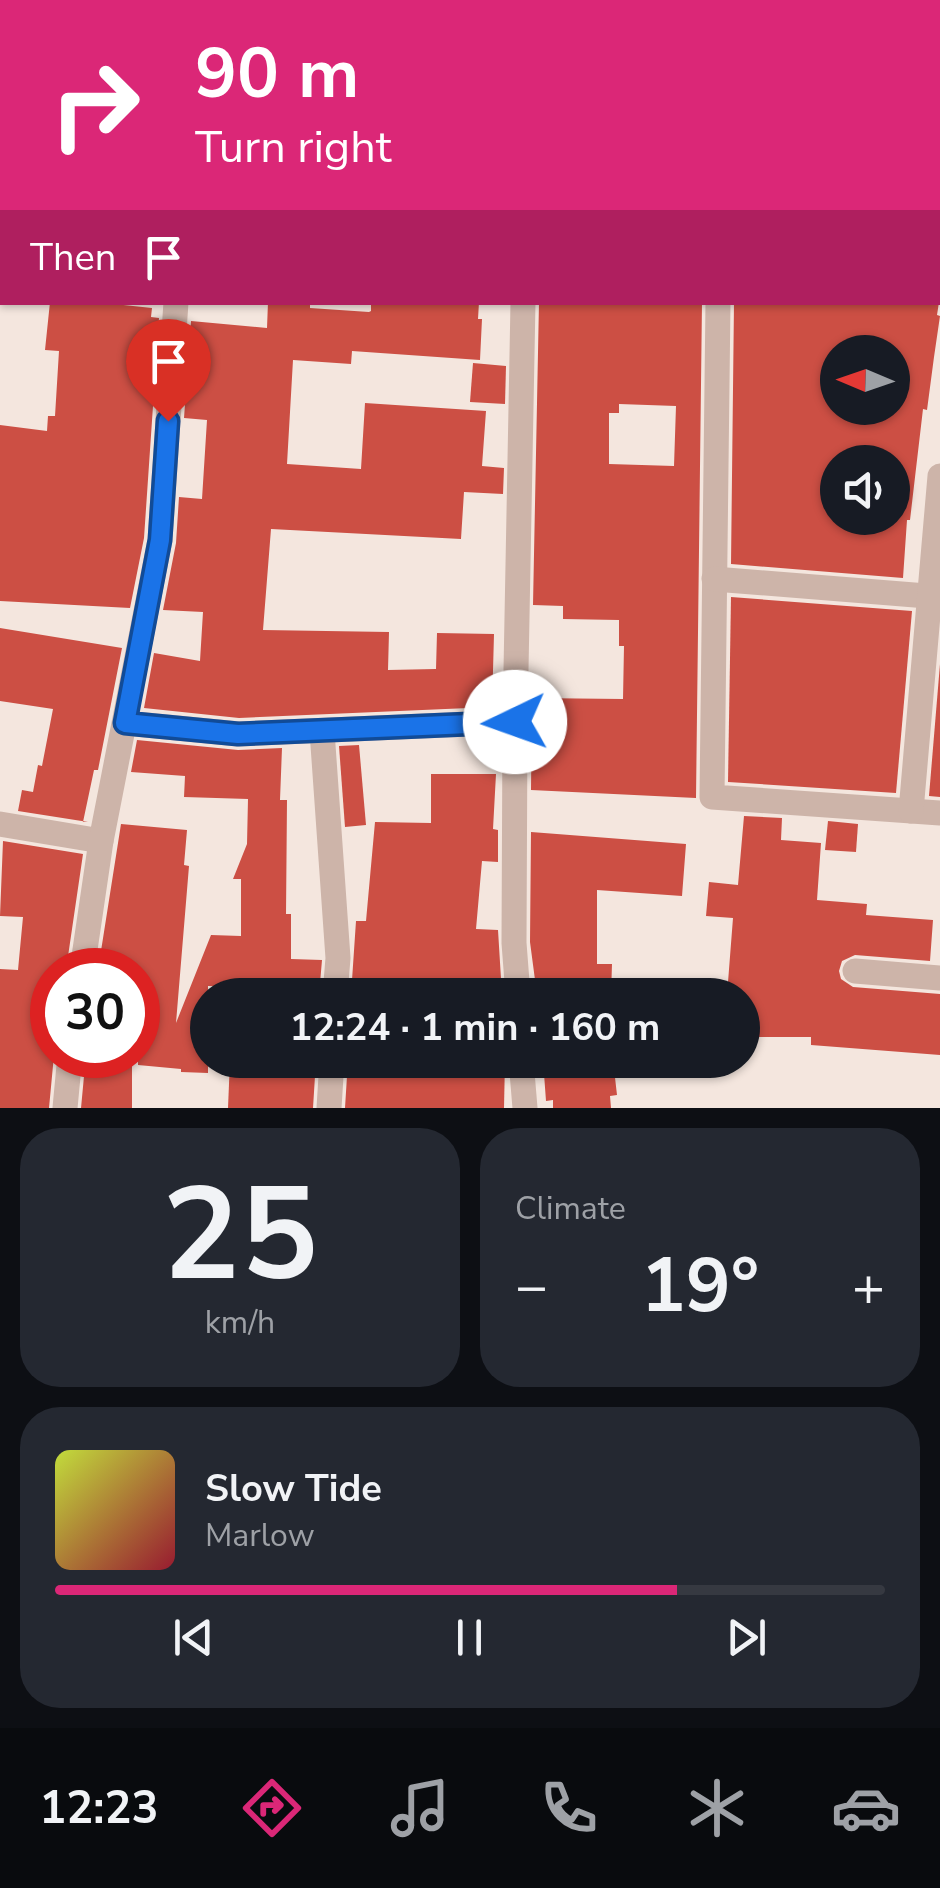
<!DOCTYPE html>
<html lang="en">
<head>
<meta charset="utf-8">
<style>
	:root { --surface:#171b24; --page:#242831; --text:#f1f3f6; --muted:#9ea1a6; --line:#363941; --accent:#db2777 }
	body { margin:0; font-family:"Nunito Sans",sans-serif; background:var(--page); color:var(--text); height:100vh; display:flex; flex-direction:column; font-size:38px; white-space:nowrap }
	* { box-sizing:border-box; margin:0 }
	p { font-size:32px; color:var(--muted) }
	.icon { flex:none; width:55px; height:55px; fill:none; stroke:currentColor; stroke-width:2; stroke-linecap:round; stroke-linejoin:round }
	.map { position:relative; height:1108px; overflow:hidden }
	.details { display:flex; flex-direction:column; gap:20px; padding:20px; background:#0d0f14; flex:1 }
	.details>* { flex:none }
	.guide { position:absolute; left:0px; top:0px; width:940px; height:305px; box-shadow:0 2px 8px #0004; background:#db2777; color:#fff; overflow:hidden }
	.needle { width:65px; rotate:272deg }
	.buttons { position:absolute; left:820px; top:335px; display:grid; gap:20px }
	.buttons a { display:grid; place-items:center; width:90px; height:90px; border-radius:50%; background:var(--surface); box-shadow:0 2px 8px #0004; font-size:50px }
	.speed { position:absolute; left:30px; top:948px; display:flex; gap:20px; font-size:50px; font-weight:700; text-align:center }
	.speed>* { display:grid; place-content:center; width:130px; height:130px; border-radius:50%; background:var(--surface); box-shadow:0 2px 8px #0004; line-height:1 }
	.speed .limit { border:15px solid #d22; background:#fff; color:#111 }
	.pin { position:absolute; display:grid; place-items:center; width:85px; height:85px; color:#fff; margin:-102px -42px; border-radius:50% 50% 50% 0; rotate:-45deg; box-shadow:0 0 10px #0007 }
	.pin .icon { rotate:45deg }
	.me { position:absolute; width:110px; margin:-55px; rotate:267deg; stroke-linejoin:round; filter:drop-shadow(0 0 8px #0008) }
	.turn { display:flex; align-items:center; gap:35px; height:210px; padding:0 30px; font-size:45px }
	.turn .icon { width:130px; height:130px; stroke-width:2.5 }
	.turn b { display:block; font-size:70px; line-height:85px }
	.then { display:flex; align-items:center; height:95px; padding:0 30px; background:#0003; gap:20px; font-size:38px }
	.big { font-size:75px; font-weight:700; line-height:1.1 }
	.details .card { flex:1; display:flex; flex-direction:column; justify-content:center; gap:15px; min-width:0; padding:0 35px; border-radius:40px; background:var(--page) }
	.details .dial { align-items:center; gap:0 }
	.dial b { font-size:130px; line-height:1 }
	.song { display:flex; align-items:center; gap:30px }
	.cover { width:120px; height:120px; border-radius:15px; background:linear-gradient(135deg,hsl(70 70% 55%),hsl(350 70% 35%)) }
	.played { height:10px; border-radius:5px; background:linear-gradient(90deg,var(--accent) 75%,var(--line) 75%) }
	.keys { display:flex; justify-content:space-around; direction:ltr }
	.heat { display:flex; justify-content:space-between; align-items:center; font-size:55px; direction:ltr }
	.details .tiles { flex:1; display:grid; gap:20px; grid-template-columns:1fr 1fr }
	.card:last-child { grid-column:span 2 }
	.trip { position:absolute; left:190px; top:978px; width:570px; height:100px; border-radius:50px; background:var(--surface); box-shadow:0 2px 8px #0004; font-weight:700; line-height:100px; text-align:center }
	.tab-bar { display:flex; height:160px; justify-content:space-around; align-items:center; background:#090b0e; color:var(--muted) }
	.tab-bar .icon { width:70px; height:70px }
	.tab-bar .on { color:var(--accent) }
	.tab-bar b { font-size:45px; color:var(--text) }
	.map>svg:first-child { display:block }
</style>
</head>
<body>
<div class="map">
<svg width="940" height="1108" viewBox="0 0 940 1108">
	<rect width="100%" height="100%" fill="#f4e6de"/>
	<g fill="#cc4f44" fill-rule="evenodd">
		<polygon points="50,302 95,302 152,308 151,317 159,318 144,538 130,608 0,601 0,425 47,431 48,416 55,416 59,351 45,350"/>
		<polygon points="268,302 310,302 310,308 369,312 371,311 371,302 479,302 478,319 482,319 480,360 352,351 351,364 293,360 287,464 361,469 365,403 486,411 482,466 504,468 503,494 464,492 461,539 271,529 263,630 389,632 388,670 436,669 437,633 494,634 492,707 239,718 144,708 154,653 200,661 203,612 163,610 176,543 179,497 202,499 207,420 184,418 191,321 267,328"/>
		<path d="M539,302H702L696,798L531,790L532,698L623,699L624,646H619V620L563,619V606L533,605ZM619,404L676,406L674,466L609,464V413H619Z"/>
		<path d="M734,302H939L937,315L940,316L934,357L927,410L923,409L910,520H907L903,578L731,564ZM838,352H892V414L838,408ZM838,462H892V518H838Z"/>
		<polygon points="473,363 506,366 505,404 470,402"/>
		<polygon points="731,597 912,611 896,793 728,782"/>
		<polygon points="0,628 122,648 98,770 94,770 83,822 88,822 18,811 22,790 33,792 38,765 42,766 53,709 0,701"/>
		<polygon points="940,664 940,797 929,796"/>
		<polygon points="137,740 238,750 282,748 280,800 287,800 286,914 291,914 291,959 322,960 319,995 280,995 280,988 208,986 208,1073 181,1072 181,1069 138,1065 138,970 98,970 121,824 187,830 184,865 189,866 176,1023 211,935 241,936 241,879 233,879 247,844 248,799 184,797 185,776 131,772"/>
		<polygon points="359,745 366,825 345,827 339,746"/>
		<polygon points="431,774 496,774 493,829 498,830 498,862 482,861 476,929 498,930 502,995 351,995 356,921 366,921 375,822 431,823"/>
		<polygon points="744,816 782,818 781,840 821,843 817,900 867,904 866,915 933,920 930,961 855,955 842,961 839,971 841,979 853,987 940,994 940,1055 811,1045 811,1037 742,1037 742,995 727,995 733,918 706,916 709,882 738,885"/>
		<polygon points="828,821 858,824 856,852 825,850"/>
		<polygon points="531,832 686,844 682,896 597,890 597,964 612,964 611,995 537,995 530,942"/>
		<polygon points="3,841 83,854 66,970 52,969 54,1055 49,1108 0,1108 0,969 18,970 23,917 0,916"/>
		<polygon points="86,1055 132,1055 132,1108 81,1108"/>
		<polygon points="230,1060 316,1060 313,1108 228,1108"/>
		<polygon points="348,1060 505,1060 504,1108 345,1108"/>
		<polygon points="543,1060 613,1060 617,1095 610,1096 611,1108 553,1108 553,1100 546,1101"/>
	</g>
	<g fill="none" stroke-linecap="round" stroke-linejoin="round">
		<g stroke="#cdb4a9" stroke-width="25">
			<polyline points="848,0 860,2"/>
			<polyline points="192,2 192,0"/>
			<polyline points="536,2 536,0"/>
			<polyline points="711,2 711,0"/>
			<polyline points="927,2 927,0"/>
			<polyline points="938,19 940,20"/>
			<polyline points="938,244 940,245"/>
			<polyline points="718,302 712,797 940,813"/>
			<polyline points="714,579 940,597"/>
			<polyline points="125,723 239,734 515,722"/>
			<polyline points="322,731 338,958 335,995"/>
			<polyline points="911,811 940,476"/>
			<polyline points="0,824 101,841"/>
			<polyline points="82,970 101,841 160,540 176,302"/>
			<polyline points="855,971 940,978"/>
			<polyline points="518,995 514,943 515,722 523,302"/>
			<polyline points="521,1060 525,1108"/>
			<polyline points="65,1108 70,1055"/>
			<polyline points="329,1108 332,1060"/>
		</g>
	</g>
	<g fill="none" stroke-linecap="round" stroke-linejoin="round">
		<g stroke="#114b97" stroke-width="25">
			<polyline id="route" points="168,421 160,540 125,723 238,734 515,722"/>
		</g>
		<use href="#route" stroke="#1a73e8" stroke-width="18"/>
	</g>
</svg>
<div class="buttons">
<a><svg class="needle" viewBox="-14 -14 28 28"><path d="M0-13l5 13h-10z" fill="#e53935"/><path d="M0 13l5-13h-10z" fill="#9ea1a6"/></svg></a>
<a><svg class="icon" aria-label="sound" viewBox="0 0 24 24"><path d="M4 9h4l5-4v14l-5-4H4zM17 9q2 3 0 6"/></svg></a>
</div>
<div class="speed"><div class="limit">30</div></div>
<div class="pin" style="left:168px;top:421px;background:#d93025"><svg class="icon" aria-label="arrive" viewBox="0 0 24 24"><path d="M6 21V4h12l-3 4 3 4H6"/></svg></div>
<svg class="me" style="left:515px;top:722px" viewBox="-20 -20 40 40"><circle r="19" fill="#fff"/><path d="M0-13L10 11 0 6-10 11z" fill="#1a73e8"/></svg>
<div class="trip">12:24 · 1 min · 160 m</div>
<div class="guide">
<div class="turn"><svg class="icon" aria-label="right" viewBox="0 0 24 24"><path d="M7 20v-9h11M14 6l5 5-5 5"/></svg><div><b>90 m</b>Turn right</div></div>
<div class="then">Then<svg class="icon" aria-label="arrive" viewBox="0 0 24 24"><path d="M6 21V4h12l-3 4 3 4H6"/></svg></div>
</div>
</div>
<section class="details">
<div class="tiles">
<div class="card dial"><b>25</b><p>km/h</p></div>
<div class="card"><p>Climate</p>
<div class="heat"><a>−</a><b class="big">19°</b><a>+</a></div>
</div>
<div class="card">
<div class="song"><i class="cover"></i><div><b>Slow Tide</b><p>Marlow</p></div></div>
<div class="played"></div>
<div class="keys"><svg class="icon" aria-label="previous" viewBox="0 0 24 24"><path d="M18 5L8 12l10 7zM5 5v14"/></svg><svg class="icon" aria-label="pause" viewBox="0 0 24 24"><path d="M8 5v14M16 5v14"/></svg><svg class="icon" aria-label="next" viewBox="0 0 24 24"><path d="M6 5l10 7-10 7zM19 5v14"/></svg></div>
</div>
</div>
</section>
<nav class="tab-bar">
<b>12:23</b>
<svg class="icon on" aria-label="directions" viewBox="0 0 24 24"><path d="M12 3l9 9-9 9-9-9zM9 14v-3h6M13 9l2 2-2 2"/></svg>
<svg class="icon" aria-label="music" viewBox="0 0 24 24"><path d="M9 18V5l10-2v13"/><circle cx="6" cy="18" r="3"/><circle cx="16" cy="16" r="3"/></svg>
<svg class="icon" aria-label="phone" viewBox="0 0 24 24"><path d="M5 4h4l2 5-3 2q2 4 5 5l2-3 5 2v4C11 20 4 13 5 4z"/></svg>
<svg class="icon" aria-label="climate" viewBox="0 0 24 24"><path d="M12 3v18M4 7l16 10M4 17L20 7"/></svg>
<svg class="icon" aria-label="car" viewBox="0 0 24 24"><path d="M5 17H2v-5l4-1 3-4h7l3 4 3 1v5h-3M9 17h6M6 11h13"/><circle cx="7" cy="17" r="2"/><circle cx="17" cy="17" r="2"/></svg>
</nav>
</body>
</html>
